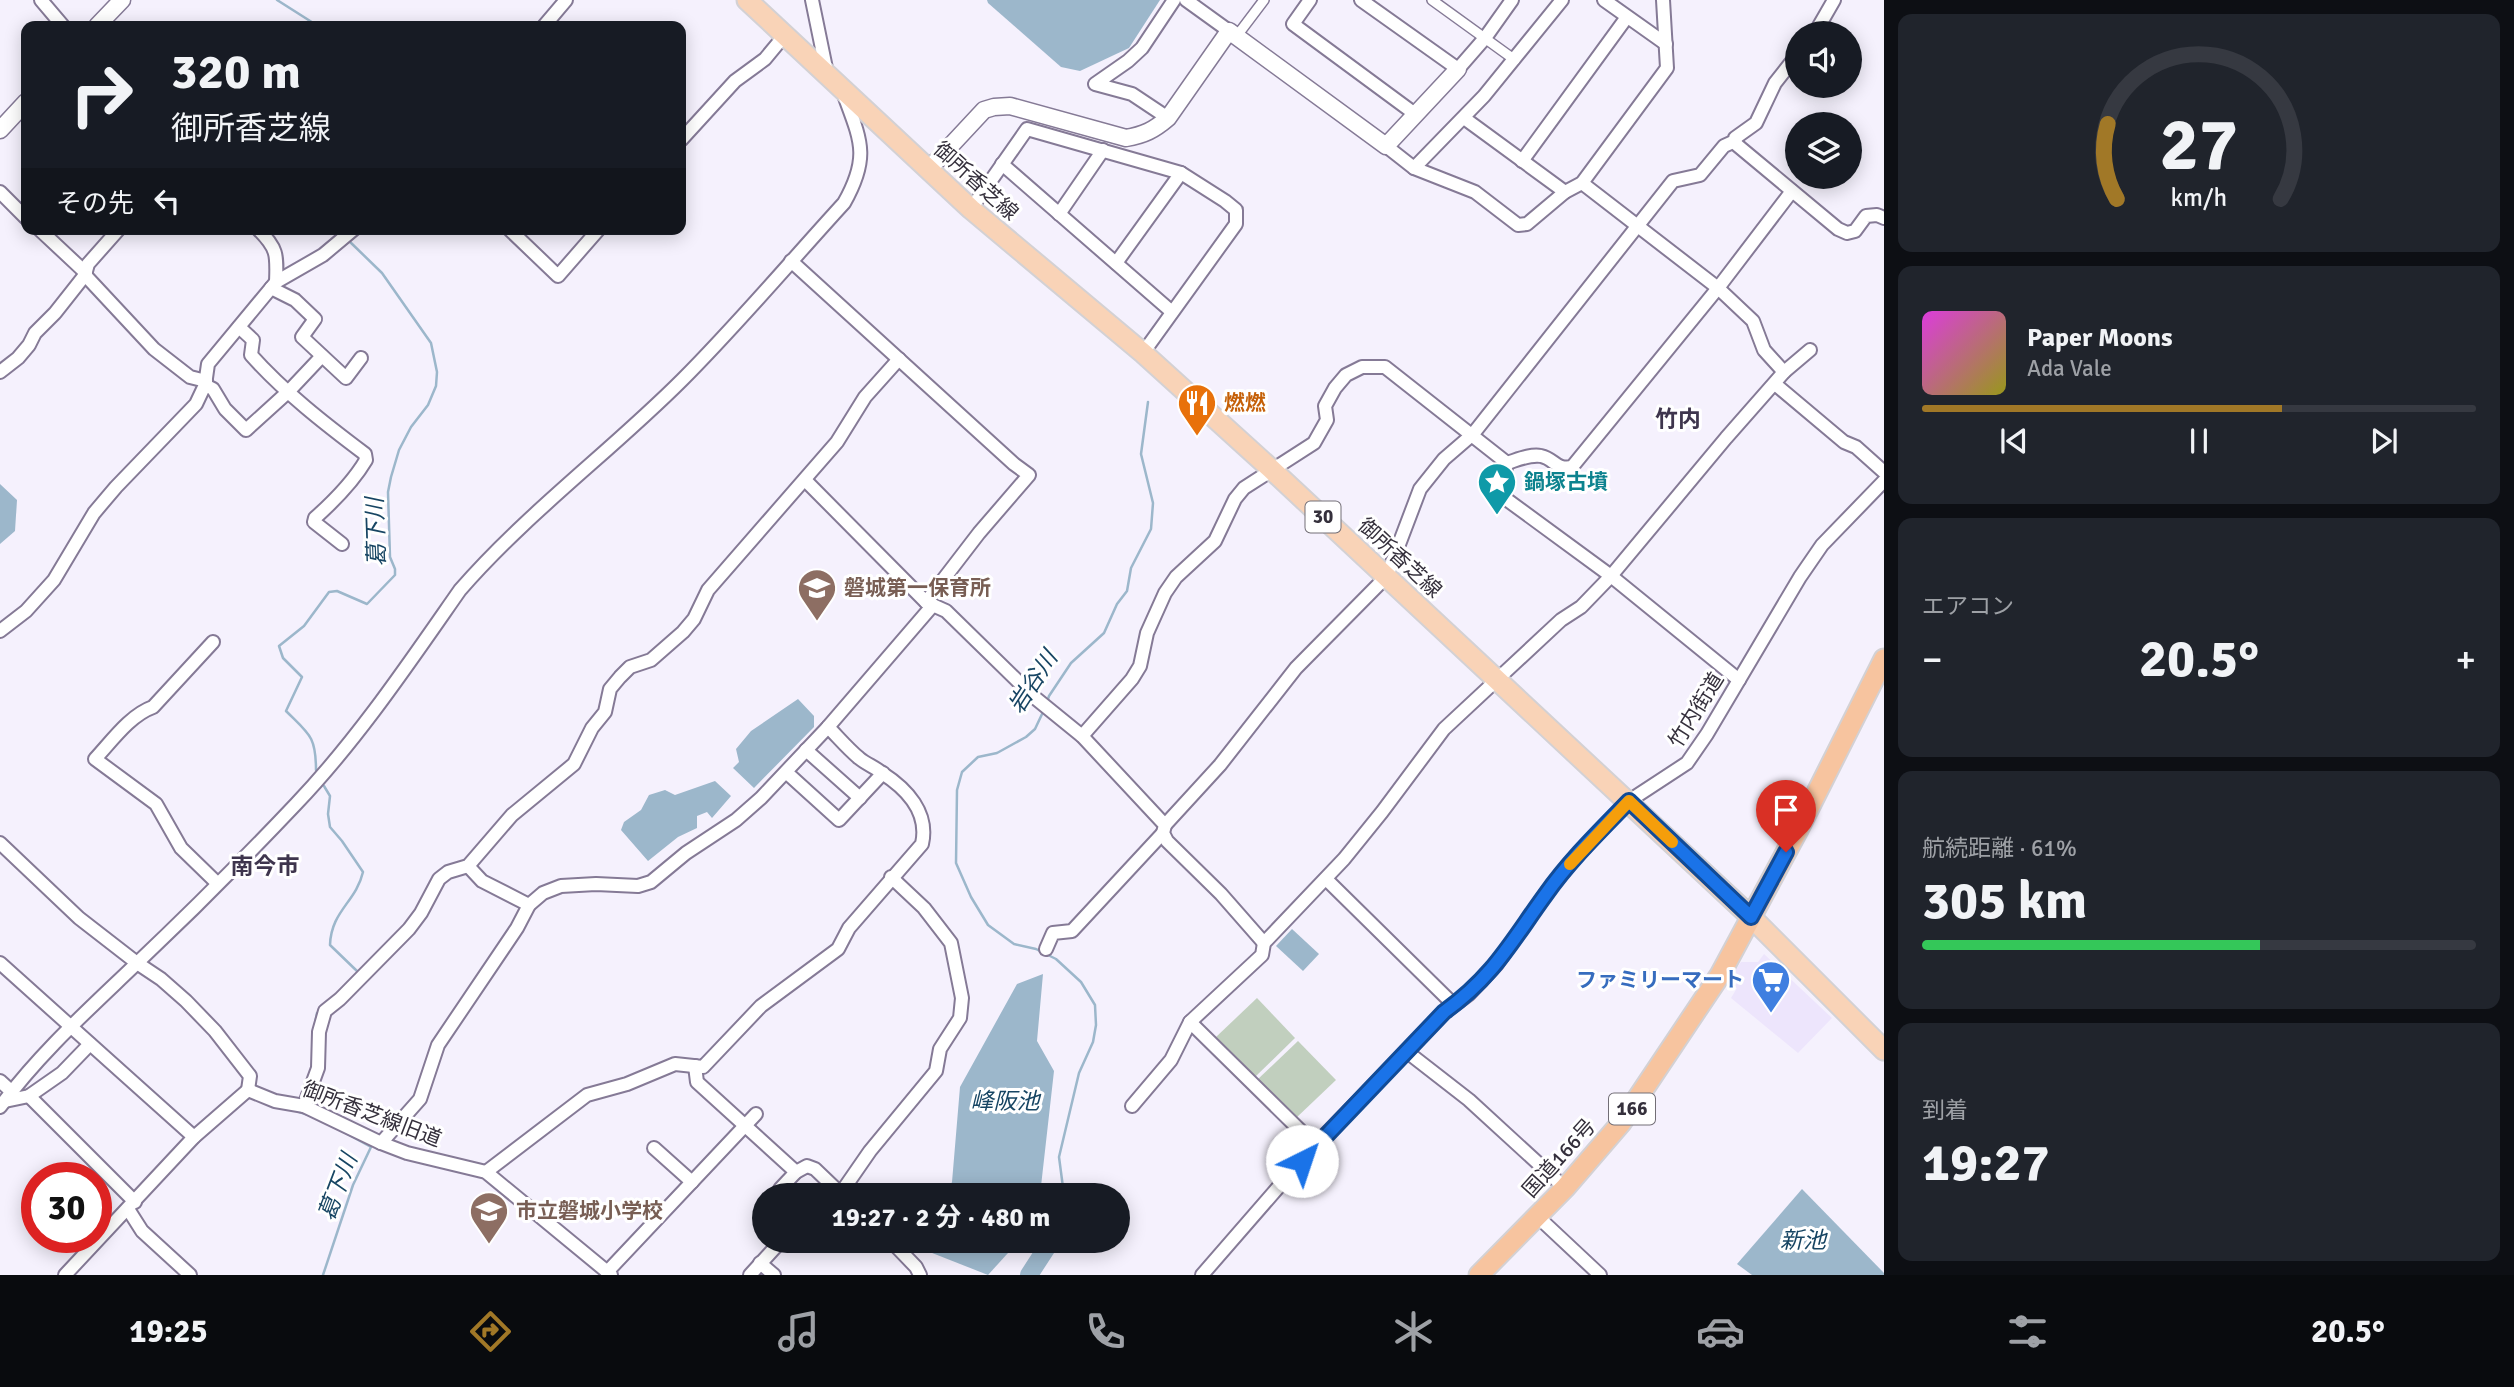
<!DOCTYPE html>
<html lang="ja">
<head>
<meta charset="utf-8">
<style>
	:root { --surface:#171b24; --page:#20242c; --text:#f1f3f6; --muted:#9ea1a6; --line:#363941; --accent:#a17827 }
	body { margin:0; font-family:Signika,"Noto Sans JP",sans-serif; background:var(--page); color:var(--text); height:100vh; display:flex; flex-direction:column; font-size:26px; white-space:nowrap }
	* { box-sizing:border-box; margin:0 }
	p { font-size:23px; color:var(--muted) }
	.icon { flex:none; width:38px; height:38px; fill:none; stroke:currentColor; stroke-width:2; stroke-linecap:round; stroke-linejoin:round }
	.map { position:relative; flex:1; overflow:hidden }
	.drawer { display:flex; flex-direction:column; gap:14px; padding:14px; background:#0d0f14; width:630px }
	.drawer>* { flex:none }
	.banner { position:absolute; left:21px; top:21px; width:665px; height:214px; border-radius:14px; box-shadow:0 4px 18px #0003; background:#171b24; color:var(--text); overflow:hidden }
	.tools { position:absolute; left:1785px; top:21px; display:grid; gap:14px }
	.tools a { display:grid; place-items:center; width:77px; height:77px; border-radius:50%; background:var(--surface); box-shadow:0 4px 18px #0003; font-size:35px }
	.speed { position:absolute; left:21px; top:1162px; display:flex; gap:14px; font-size:35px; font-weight:700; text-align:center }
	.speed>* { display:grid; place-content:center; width:91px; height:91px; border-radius:50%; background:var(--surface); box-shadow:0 4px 18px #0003; line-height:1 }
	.speed .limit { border:10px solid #d22; background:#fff; color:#111 }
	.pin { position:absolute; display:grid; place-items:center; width:60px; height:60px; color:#fff; margin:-72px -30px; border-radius:50% 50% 50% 0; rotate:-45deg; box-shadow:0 0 7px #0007 }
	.pin .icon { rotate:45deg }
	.me { position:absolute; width:77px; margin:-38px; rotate:41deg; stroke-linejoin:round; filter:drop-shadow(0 0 5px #0008) }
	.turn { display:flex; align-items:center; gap:24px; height:147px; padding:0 35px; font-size:32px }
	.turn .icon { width:91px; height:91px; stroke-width:2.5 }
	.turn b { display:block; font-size:49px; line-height:60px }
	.then { display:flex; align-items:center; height:66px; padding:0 35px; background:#0003; gap:14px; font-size:26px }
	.big { font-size:52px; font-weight:700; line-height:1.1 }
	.drawer .tile { flex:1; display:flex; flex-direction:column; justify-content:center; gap:10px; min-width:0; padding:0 24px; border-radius:14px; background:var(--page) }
	.drawer .dial { align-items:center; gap:0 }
	.dial svg { height:182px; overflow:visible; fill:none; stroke:var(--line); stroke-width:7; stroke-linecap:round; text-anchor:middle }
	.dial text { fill:var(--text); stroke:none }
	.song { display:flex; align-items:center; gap:21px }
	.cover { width:84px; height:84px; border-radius:10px; background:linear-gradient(135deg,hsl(300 70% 55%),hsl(60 70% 35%)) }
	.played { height:7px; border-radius:4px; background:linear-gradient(90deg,var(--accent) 65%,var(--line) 65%) }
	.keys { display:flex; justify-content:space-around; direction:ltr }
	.heat { display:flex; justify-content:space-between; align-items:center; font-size:38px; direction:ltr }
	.charge { height:10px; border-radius:5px; background:linear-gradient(90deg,#34c759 61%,var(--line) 0) }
	.trip { position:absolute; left:752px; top:1183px; width:378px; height:70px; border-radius:35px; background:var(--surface); box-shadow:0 4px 18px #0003; font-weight:700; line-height:70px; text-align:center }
	.menu { display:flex; height:112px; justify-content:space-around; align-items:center; background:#090b0e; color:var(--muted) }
	.menu .icon { width:49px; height:49px }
	.menu .selected { color:var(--accent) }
	.menu b { font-size:32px; color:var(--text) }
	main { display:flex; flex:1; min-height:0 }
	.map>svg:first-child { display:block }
</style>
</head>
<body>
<main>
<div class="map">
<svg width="1884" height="1275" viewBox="0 0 1884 1275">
	<rect width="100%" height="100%" fill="#f5f1fd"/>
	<polygon fill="#ede5fc" points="1764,954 1832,1018 1798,1053 1731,998 1737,988 1726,984 1741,962 1758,962"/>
	<g fill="#c1cfbe">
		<polygon points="1257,998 1295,1038 1255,1077 1216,1037"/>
		<polygon points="1298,1041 1336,1080 1295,1119 1257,1080"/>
	</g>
	<g fill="#9cb7cb">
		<polygon points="987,0 1160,0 1129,48 1080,71 1061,67 988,3"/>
		<polygon points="0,484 17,500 15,531 0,544"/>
		<polygon points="798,699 814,716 814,727 754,788 733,768 739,762 736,749 751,731"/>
		<polygon points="715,781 731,796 712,818 707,812 697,816 697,828 678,837 648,861 621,830 624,822 641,810 649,795 665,790 675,795"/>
		<polygon points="1292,929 1319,954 1303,971 1276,946"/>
		<polygon points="1043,974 1037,1041 1054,1071 1040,1195 946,1195 952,1182 960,1087 1017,984"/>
		<polygon points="1802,1189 1884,1273 1884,1275 1752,1275 1737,1264"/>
		<polygon points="926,1241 1019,1241 988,1275 922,1249"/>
	</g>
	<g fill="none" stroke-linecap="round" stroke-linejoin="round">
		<g stroke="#9cb7cb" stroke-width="2.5">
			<polyline points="277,0 318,26"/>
			<polyline points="1047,702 1049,696 1071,663 1104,633 1117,604 1127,591 1131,568 1151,529 1153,503 1141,454 1148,402"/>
			<polyline points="1043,712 1035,729 1026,737 997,753 978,757 962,772 957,790 956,863 971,897 988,925 1014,944 1036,949 1056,959 1081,982 1095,1005 1096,1025 1093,1042 1079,1073 1059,1157 1064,1195"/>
			<path d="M316,770C316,736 309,734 286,711L302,677L283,658L279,646L304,626L329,592L337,591L367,604L395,575V569L390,557L388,492L391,477L399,450L411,427L428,405L436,386L437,372L431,343L382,273L347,239"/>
			<path d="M324,786L330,796L328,814L330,827L342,841L363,872C356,902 331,911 330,945L358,972"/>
			<polyline points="313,1034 317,1013 320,1011"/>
			<polyline points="299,1112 312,1116"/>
			<polyline points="323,1275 353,1185 371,1147 331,1125"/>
		</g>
		<polyline stroke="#9cb7cb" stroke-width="18" points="1029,1275 1051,1241"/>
		<g stroke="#857a96" stroke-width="12">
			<g id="pedestrian">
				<polyline points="1432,0 1515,60"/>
				<polyline points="1236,37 1264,0"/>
			</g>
		</g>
		<g stroke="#857a96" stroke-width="16">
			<g id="minor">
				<polyline points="41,0 63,26"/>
				<polyline points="812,0 827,73"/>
				<polyline points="1186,0 1229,31"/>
				<polyline points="1310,0 1293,24 1415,114"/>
				<polyline points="1361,0 1458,69 1485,38 1512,0"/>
				<polyline points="1604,0 1666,44"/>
				<polyline points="544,26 566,0"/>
				<polyline points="1815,33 1834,0"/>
				<polyline points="1168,118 1132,94 1095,84 1128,61 1142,48 1174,0"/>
				<polyline points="1464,118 1565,192"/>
				<polyline points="681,140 735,81 765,59 784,36"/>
				<polyline points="1735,141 1737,145 1838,229 1847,233 1855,231 1866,216 1877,215 1884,218"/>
				<polyline points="1386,146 1414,168 1475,192 1518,225 1527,224 1565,192 1582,183 1667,68 1663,0"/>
				<polyline points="1522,161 1627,17"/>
				<polyline points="1002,164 1172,312"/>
				<polyline points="1414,168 1484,96 1562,0"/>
				<polyline points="1582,183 1718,288 1753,321 1764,350 1784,372"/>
				<polyline points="0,192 26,218"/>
				<polyline points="971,209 1027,129 1181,173 1225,201 1236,210 1236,224 1143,353"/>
				<polyline points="1059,214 1103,150"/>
				<polyline points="39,229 86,273"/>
				<polyline points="119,229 88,264 85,275 154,349 190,377 206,381"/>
				<path d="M258,229C278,249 277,255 276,282"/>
				<polyline points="509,229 558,276 599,229"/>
				<polyline points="791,261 1014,464 1029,475 979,533 926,602"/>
				<polyline points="1116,263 1181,173"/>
				<polyline points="271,288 295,300 315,319 302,337 346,378 361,358"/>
				<path d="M239,327L253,340L251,355C284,392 325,424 365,454L366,460C353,482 334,501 315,518L314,522L342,544"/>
				<polyline points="0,372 18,358 29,345 35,333 55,313 85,275"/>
				<polyline points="1775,384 1844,442 1856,447 1884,472"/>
				<polyline points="205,385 213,389 225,409 246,430 289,391 322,356"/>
				<polyline points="1507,463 1500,492 1506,499 1611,576 1739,680"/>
				<polyline points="805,480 926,602 946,611 1034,697 1082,736 1165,825 1163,833 1167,841 1221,894 1264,943"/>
				<polyline points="0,631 26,611 54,580 94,513 116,487 196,404 205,385 208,364 276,282 323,255 354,229"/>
				<path d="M213,642L153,707C130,715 111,742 95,759L156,804L181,848L217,883"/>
				<path d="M1082,736L1132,679L1140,666L1147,633L1165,593L1176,577L1215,541L1235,499L1244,488L1314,443L1327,420L1325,406L1335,388L1346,375L1362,367H1385L1507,463C1517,460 1530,454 1541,456C1555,459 1555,470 1572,467L1718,288L1792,191"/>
				<polyline points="806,750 860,798"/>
				<polyline points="786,772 839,820 883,773"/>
				<polyline points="1165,825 1220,765 1296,668 1387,576 1420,489 1444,459 1473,434 1673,181 1700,175 1724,146 1735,141 1735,138 1756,123 1775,83 1797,55"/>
				<polyline points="0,843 79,918 137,963 161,979 186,1001 215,1031 250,1076 248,1090"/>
				<polyline points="468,866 482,881 529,905"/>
				<polyline points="1326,879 1454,1005"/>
				<polyline points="1046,949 1053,933 1072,931 1163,833"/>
				<polyline points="0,963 194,1137"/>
				<polyline points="1190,1022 1315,1145"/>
				<polyline points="1406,1051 1469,1100 1565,1188"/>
				<polyline points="695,1066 697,1082 796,1172"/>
				<polyline points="0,1081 12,1092"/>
				<polyline points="29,1096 135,1202"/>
				<polyline points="5,1101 29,1096 62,1073 90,1044"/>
				<polyline points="304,1106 318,1068 319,1032 325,1011 340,999 409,929 421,913 439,879 448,872 468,866 512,815 574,764 592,728 605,712 610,689 620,677 630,667 651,660 683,632 694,619 708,590 837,442 865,397 899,359"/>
				<polyline points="1132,1106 1171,1060 1190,1022 1262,955 1264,943 1344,859 1382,812 1444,729 1561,620 1581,607 1611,576 1726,438 1784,372 1810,350"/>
				<path d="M0,1107C39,1054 87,1011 135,965C190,913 244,859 296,804C358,739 409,663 460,590C527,513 610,452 682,380C738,324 790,262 844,203C870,157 861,141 844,95"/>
				<polyline points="381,1143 420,1099 438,1045 517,928 529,905 543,893 561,886 596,884 638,886 651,882 686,853 736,820 761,798 828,727 933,605"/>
				<polyline points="654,1148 692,1182"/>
				<path d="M486,1172L587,1095L627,1084L675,1064L703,1067L761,1006L838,949L849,928L922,844C929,813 907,789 882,773C875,767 866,764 859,758C848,749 838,737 828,727"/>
				<polyline points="780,1189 796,1172 807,1166 815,1169 839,1192"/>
				<polyline points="847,1195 843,1190 870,1151 936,1071 940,1049 960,1018 962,998 951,943 924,908 891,877"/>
				<polyline points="128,1209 142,1231 190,1275"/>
				<polyline points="1537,1216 1600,1275"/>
				<polyline points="891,1241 916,1267 920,1275"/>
				<polyline points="760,1263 774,1275"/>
				<polyline points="607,1272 756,1114"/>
				<polyline points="65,1275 194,1137 248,1090 275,1101 304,1106 381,1143 407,1153 486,1172 611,1275"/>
				<polyline points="750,1275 781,1241"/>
				<polyline points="1202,1275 1315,1145 1445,1012 1469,994 1497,964 1546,893 1574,859 1629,801 1687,763 1707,734 1800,577 1822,545 1884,481"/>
			</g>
		</g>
		<g stroke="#857a96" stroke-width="19">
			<g id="tertiary">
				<polyline points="97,26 122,0"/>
				<polyline points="0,130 26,102"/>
				<path d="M929,169L984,110L994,107L1010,106L1126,138C1144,135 1154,130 1168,118L1229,31L1386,146L1458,69"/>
			</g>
		</g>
		<g stroke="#d3d1d4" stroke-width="23">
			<polyline id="primary" points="747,0 971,209 1143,353 1271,469 1751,917 1884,1050"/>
		</g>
		<g stroke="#d3d1d4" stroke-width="23">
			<polyline id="trunk" points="1479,1275 1565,1188 1621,1123 1720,975 1798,830 1884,659"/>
		</g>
		<use href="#pedestrian" stroke="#fff" stroke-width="9"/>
		<use href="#minor" stroke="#fff" stroke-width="12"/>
		<use href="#tertiary" stroke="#fff" stroke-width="16"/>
		<use href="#primary" stroke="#f9d3b7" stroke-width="19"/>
		<use href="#trunk" stroke="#f7c49f" stroke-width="19"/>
	</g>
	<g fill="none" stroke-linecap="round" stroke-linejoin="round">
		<g stroke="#114b97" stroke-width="18">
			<path id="route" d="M1302,1161L1444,1012C1494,976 1511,942 1546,894C1570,860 1600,831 1629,801L1751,917L1786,852"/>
		</g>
		<use href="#route" stroke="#1a73e8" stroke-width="12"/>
		<polyline stroke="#f59e0b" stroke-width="12" points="1570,864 1629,801 1672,842"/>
	</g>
	<defs>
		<g id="restaurant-pin" transform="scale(2.0125)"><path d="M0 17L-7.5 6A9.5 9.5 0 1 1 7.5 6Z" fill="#e8710a" stroke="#fff"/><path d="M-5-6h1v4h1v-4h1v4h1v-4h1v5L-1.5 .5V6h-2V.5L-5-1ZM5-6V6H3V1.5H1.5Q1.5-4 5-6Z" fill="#fff"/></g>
		<g id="sight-pin" transform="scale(2.0125)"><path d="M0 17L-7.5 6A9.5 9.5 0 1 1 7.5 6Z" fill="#0f9aa8" stroke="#fff"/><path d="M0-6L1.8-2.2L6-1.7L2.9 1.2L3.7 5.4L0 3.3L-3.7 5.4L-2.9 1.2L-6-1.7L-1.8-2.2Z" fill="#fff"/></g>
		<g id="school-pin" transform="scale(2.0125)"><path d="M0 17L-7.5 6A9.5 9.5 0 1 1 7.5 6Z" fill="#8d6e63" stroke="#fff"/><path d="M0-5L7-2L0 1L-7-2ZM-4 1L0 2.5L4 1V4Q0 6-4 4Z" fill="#fff"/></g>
		<g id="supermarket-pin" transform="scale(2.0125)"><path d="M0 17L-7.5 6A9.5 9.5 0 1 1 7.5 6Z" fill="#3f7fe0" stroke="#fff"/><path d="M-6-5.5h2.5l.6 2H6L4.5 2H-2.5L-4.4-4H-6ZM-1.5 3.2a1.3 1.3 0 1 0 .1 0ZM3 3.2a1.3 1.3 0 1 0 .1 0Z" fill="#fff"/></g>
	</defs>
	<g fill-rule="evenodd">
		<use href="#restaurant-pin" x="1197" y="403"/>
		<use href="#sight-pin" x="1497" y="482"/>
		<use href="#school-pin" x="817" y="588"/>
		<use href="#supermarket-pin" x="1771" y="980"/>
		<use href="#school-pin" x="489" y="1211"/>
	</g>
	<g text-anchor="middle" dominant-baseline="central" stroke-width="6" stroke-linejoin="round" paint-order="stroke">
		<g fill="#fff" stroke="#726e76" stroke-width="2">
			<rect x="1305.5" y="501.5" width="35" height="31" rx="5"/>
			<rect x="1609" y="1093.5" width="46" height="31" rx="5"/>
		</g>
		<g font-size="19" font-weight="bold" fill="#35303c">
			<text x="1323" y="517">30</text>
			<text x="1632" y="1109">166</text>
		</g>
		<g font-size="21" fill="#35303c" stroke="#fff">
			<text transform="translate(976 181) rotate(42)">御所香芝線</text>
			<text transform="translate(1400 558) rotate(43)">御所香芝線</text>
			<text transform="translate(1696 710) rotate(-58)">竹内街道</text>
			<text transform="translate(372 1114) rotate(21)">御所香芝線旧道</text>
			<text transform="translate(1559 1158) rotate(-48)">国道166号</text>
		</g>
		<g font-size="21" font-weight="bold" fill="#c56008" stroke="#fff" text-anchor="start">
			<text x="1224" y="403">燃燃</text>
		</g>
		<g font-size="21" font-weight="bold" fill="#0d838f" stroke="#fff" text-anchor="start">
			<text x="1524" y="482">鍋塚古墳</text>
		</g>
		<g font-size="21" font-weight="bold" fill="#785e54" stroke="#fff" text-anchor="start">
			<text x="844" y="588">磐城第一保育所</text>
			<text x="516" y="1211">市立磐城小学校</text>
		</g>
		<g font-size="21" font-weight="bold" fill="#366cbe" stroke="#fff" text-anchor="end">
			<text x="1744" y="980">ファミリーマート</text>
		</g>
		<g font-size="23" font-weight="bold" fill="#3e354d" stroke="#fff">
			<text x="1678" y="419">竹内</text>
			<text x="265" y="866">南今市</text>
		</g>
		<g font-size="23" font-style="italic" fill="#174563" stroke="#fff">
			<text transform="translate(376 532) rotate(-92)">葛下川</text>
			<text transform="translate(1033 682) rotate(-57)">岩谷川</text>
			<text x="1005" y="1101">峰阪池</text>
			<text transform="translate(338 1187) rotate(-69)">葛下川</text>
			<text x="1803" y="1240">新池</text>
		</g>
	</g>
</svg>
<div class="tools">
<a><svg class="icon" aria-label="sound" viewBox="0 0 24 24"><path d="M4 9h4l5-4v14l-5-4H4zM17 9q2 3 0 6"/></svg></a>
<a><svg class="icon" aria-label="layers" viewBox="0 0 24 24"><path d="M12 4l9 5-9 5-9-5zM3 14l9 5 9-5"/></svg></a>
</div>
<div class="speed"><div class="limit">30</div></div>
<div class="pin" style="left:1786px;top:852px;background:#d93025"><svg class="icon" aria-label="arrive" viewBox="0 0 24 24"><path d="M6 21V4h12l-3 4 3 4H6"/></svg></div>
<svg class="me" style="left:1302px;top:1161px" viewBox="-20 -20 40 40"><circle r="19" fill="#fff"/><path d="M0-13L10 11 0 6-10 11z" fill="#1a73e8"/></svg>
<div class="trip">19:27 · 2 分 · 480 m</div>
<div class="banner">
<div class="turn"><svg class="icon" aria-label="right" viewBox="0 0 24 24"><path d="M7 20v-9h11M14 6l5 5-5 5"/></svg><div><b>320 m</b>御所香芝線</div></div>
<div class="then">その先<svg class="icon" aria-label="left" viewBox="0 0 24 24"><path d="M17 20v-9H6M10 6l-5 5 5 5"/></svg></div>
</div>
</div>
<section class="drawer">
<div class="tile dial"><svg viewBox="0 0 100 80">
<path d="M14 69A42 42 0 1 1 86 69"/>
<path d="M14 69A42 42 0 0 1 10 36" stroke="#a17827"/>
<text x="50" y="56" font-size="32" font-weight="700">27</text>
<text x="50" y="72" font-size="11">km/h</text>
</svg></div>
<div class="tile">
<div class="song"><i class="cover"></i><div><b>Paper Moons</b><p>Ada Vale</p></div></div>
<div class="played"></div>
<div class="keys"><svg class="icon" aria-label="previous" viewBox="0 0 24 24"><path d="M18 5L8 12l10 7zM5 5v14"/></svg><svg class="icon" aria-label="pause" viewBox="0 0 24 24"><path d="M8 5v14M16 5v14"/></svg><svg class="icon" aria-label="next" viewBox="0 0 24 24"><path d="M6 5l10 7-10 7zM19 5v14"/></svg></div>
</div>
<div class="tile"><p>エアコン</p>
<div class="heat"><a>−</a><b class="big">20.5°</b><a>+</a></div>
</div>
<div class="tile"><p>航続距離 · 61%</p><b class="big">305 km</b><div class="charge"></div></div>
<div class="tile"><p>到着</p><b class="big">19:27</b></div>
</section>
</main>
<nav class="menu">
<b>19:25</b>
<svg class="icon selected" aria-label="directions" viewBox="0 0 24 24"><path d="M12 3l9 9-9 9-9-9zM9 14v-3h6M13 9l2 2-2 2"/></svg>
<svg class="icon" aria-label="music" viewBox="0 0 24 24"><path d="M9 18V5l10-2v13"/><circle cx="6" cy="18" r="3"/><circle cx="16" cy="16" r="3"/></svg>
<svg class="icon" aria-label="phone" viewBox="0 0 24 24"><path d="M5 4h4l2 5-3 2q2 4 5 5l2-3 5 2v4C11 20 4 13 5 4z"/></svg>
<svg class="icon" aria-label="climate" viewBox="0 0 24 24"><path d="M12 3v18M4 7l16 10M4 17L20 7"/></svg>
<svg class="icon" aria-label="car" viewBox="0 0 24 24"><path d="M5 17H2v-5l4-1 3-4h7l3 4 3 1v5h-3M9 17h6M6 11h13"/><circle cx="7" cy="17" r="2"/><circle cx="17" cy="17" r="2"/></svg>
<svg class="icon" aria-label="filters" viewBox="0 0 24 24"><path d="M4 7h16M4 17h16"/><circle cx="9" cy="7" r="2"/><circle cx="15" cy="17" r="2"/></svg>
<b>20.5°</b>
</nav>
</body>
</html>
